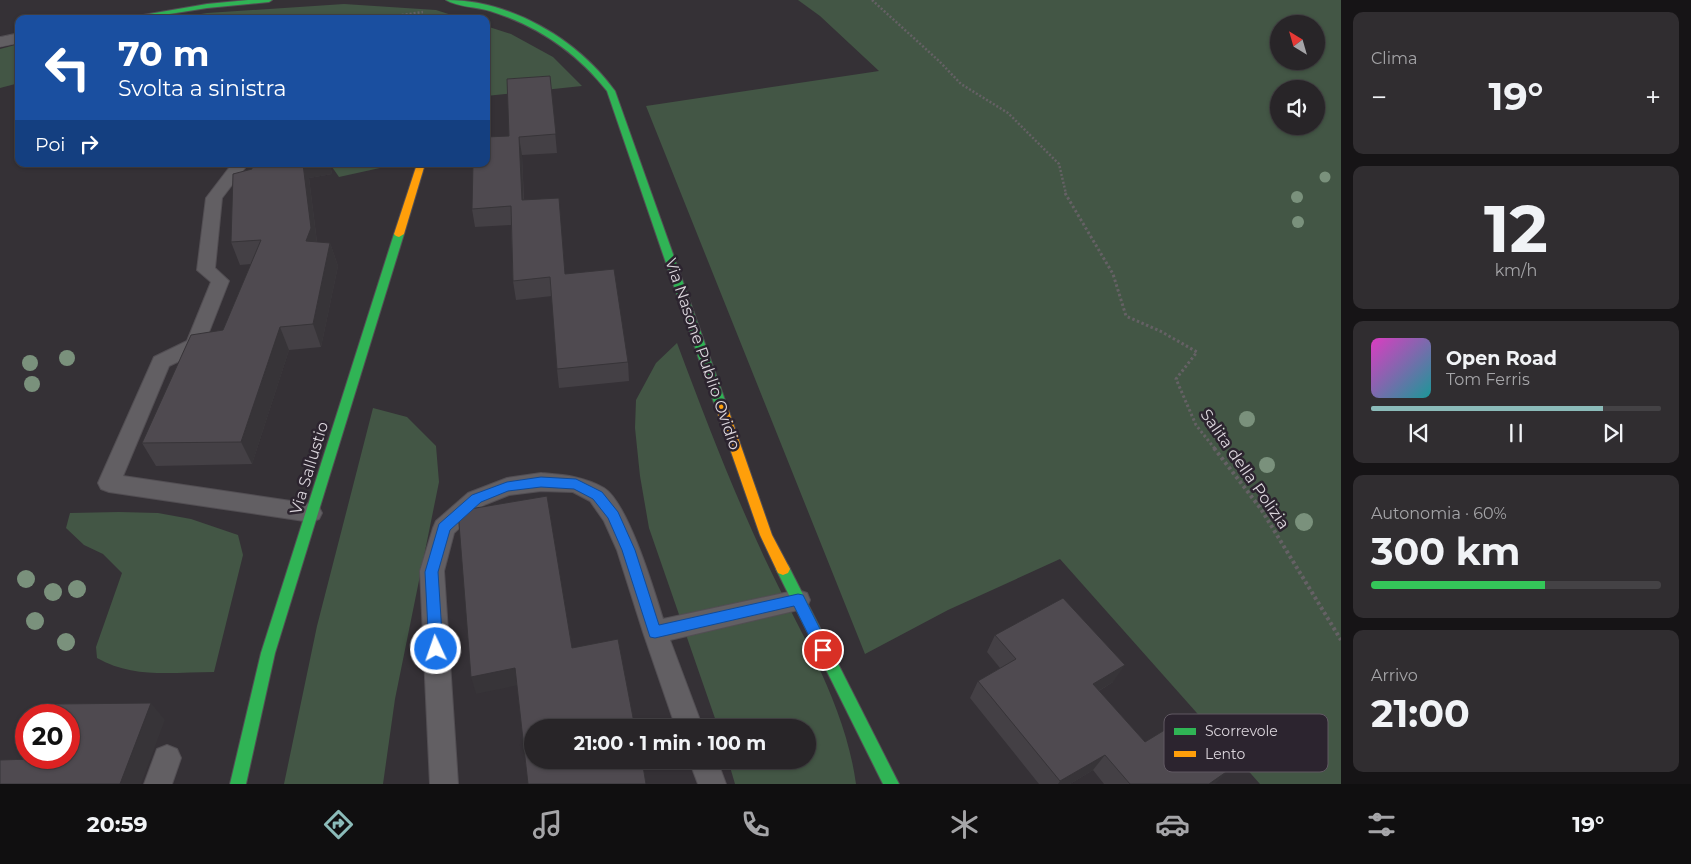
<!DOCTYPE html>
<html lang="it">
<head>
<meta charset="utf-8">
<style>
	:root { --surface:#282528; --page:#302d30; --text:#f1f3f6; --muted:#a5a5a8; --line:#444245; --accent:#8bbbb9 }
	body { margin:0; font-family:Montserrat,sans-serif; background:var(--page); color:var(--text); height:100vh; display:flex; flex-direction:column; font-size:19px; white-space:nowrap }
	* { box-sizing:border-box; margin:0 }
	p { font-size:16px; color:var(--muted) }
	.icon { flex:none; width:28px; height:28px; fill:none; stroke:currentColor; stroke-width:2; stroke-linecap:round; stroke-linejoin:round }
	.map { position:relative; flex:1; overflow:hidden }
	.sheet { display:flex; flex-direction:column; gap:12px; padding:12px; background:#161416; width:350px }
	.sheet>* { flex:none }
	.guide { position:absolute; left:15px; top:15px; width:475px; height:152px; border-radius:10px; box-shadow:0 1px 4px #0004,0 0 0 1px var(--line); background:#1a4fa0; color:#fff; overflow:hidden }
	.needle { width:32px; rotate:323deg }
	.controls { position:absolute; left:1270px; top:15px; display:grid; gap:10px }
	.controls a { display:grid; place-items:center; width:55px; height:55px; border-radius:50%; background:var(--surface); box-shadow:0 1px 4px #0004,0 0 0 1px var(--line); font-size:25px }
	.speed { position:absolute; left:15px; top:704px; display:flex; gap:10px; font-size:25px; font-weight:700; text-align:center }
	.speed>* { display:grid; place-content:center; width:65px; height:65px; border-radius:50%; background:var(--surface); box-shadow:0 1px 4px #0004,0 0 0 1px var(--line); line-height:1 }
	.speed .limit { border:8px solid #d22; background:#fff; color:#111 }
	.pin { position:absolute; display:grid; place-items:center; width:42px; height:42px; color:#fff; margin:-21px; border:2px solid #fff; border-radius:50%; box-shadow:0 1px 5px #0007 }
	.me { position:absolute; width:55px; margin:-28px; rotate:357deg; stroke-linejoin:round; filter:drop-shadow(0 0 4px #0008) }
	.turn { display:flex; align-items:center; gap:18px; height:105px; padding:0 20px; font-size:22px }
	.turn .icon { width:65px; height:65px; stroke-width:2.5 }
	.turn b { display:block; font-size:35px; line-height:42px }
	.then { display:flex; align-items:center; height:48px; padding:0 20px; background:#0003; gap:10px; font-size:19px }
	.big { font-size:38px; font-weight:700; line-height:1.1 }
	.sheet .tile { flex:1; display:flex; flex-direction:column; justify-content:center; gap:8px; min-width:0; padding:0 18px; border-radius:10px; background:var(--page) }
	.sheet .dial { align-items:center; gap:0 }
	.dial b { font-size:65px; line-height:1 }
	.song { display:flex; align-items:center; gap:15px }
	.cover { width:60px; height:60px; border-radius:8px; background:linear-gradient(135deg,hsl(310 70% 55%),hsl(180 70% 35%)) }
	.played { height:5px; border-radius:2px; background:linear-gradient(90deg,var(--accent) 80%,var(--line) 80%) }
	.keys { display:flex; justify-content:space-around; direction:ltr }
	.heat { display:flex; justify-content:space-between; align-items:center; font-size:28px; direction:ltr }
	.charge { height:8px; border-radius:4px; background:linear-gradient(90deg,#34c759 60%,var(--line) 0) }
	.trip { position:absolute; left:524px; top:719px; width:292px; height:50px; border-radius:25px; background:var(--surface); box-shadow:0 1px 4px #0004,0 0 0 1px var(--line); font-weight:700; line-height:50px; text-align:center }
	.menu { display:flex; height:80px; justify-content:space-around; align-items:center; background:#100f10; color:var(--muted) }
	.menu .icon { width:35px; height:35px }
	.menu .selected { color:var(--accent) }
	.menu b { font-size:22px; color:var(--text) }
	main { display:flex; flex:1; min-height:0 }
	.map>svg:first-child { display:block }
</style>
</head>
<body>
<main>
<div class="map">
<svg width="1341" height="784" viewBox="0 0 1341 784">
	<rect width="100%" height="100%" fill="#353136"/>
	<g fill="#435645" fill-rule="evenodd">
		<path d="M798,0H1341V784H1260L1060,559L948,610L865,654L646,106L879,71L820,16ZM1279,24H1316V61H1279ZM1279,89H1316V126H1279Z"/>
		<polygon points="344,4 436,10 464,19 170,19 207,13"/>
		<polygon points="486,26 511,34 553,57 582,86 486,96"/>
		<polygon points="19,44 19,83 0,88 0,49"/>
		<polygon points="330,164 398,164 339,177"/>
		<path d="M677,343C704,415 733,491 766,561C800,633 845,703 856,784H735L728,760H808V728L718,727L649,528L640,476L635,428L636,400L656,363Z"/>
		<polygon points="373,408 407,417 436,446 439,482 395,699 383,784 284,784 317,626"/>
		<path d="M119,512L158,513L191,519L238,535L243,555L214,672C173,672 134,679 97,658L96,647L122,573L103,554L84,545L66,528L70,513Z"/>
	</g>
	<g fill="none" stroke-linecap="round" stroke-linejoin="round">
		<g stroke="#524e53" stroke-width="2">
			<g id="lane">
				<polygon points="232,164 248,164 222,198 215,268 229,281 202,350 169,366 123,476 311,504 319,507 322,513 319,519 311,522 109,492 101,489 98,483 154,357 187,341 211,282 197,270 206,198"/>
				<path d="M541,473C564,475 583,476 604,488C628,503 654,590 663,619L798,590L807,593L810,600L807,607L798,610L670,640L703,728H676L643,632L617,550L604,521L590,501L573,492L541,491L509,495L484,505L454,533L444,571L458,784H430L420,571L433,528L436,521L468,493L507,478Z"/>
				<polygon points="167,745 177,749 181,758 172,784 144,784 157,749"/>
				<polygon points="689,760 717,760 726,784 698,784"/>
			</g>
		</g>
		<g stroke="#524e53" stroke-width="1">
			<polygon id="street" points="19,33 19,43 0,47 0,37"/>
		</g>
		<g stroke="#524e53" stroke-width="2">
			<g id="fast">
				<polygon points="248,0 272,0 269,2 207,8 138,19 120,19 207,4"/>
				<path d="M446,0C511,0 577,39 615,91L726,403L724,406L720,407L714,403L607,91C576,52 538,26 490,11C477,7 457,7 446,0Z"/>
				<polygon points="399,231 404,234 275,653 246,784 230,784 261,653 394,234"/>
				<polygon points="783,563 788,565 899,784 883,784 776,569 778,565"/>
			</g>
		</g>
		<g stroke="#524e53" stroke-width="2">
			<g id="slow">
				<polygon points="417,164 425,164 404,234 399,237 396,236 394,234"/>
				<polygon points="720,399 726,403 772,535 790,569 788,573 783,575 778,573 760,535 714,403"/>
			</g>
		</g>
		<g stroke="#656165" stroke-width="2.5" stroke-dasharray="2 2" stroke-linecap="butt">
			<polyline points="872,0 939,61 961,84 1008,113 1059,164 1066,194"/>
			<polyline points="374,19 423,12"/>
		</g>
		<polyline stroke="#656165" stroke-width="3" stroke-dasharray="2.5 2.5" stroke-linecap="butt" points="1065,193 1113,274 1126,316 1162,332 1197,352 1176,379 1196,425 1215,449"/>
		<polyline stroke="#656165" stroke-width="4" stroke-dasharray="3 3" stroke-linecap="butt" points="1214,448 1261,509 1341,640"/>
		<use href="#lane" fill="#625f63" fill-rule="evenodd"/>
		<use href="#street" fill="#625f63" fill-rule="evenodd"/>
		<use href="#fast" fill="#30b455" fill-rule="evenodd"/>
		<use href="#slow" fill="#ff9f0a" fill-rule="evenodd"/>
	</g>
	<g fill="#7a917c">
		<circle cx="1325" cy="177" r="5.5"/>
		<circle cx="1297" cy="197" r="6"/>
		<circle cx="1298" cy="222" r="6"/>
		<circle cx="67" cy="358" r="8"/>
		<circle cx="30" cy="363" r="8"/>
		<circle cx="32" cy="384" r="8"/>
		<circle cx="1247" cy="419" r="8"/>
		<circle cx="1267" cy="465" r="8"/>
		<circle cx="1304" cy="522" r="9"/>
		<circle cx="26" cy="579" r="9"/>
		<circle cx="77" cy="589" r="9"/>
		<circle cx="53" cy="592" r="9"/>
		<circle cx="35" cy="621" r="9"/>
		<circle cx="66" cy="642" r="9"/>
	</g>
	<g fill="#444045">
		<polygon points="550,76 557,153 522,155 524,200 565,274 628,362 629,381 559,388 557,369 552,296 516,300 513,281 511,225 475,227 472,209 509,136"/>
		<polygon points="252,164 330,164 332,174 309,178 317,242 330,243 338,266 321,347 289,350 252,464 156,466 142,443 223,330 251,264 240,265 231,242 252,169"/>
		<polygon points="995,635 1113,682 1099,691 1145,742 1215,784 1104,784 1093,770 1070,784 1039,784 970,698 978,681 1000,668 987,652"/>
	</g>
	<g fill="#373438">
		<polygon points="519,137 522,155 524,219 522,200"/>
		<polygon points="303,164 330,164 332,174 309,178 318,251 306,241"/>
		<polygon points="330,243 338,266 321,347 313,324"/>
		<polygon points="280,327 289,350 252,464 241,442"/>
		<polygon points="1125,665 1113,682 1082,701 1093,684"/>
		<polygon points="515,668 519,685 476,694 471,677"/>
		<polygon points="151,703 165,720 141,784 120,784"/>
		<polygon points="1105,755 1093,770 1070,784 1058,784 1060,781"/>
		<polygon points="1229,770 1215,784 1209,784"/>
	</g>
	<g fill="#4f4a50" stroke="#373438">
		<polygon points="550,76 556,134 519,137 522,200 559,198 565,274 614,269 628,362 557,369 550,277 513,281 511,206 472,209 473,164 486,164 486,137 509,136 507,79"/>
		<polygon points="252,164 303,164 311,228 306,241 330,243 313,324 280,327 241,442 142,443 191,335 223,330 261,240 231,242 233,174 252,169"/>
		<polygon points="547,496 572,648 618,639 635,728 532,728 532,760 642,760 646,784 528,784 515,668 471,677 458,511"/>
		<polygon points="1063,598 1125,665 1093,684 1145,742 1181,720 1229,770 1209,784 1130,784 1105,755 1060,781 978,681 1016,659 995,635"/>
		<polygon points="151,703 120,784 0,784 0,760 31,759 32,758 69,758 69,715 51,715 56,704"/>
	</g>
	<polygon fill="#1a73e8" stroke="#114b97" points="541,477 576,479 602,492 618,512 635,550 659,625 798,594 803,595 828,645 830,650 828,654 823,656 818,654 794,606 655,638 650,637 622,550 608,518 593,499 574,489 541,487 508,491 481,502 450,530 438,572 443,649 441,653 436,655 431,653 429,649 425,572 439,524 472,495 507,482"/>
	<g text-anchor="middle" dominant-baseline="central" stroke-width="5" stroke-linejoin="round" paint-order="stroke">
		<g font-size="16" fill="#dbd5dc" stroke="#2c242f">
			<text transform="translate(703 354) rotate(71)">Via Nasone Publio Ovidio</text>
			<text transform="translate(309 468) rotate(-73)">Via Sallustio</text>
			<text transform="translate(1245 469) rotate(55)">Salita della Polizia</text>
		</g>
	</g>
	<rect x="1164" y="714" width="164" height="58" rx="8" fill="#2c242f" stroke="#615963" stroke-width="1"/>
	<rect x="1174" y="728" width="22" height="7" fill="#30b455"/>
	<rect x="1174" y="751" width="22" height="6" fill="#ff9f0a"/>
	<g font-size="14" fill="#dbd5dc">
		<text x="1205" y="736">Scorrevole</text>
		<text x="1205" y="759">Lento</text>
	</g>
</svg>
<div class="controls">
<a><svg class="needle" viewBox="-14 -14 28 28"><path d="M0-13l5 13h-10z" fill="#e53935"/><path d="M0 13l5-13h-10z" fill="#a5a5a8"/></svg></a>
<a><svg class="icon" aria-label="sound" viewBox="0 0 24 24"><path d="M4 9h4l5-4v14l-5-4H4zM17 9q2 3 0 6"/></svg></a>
</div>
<div class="speed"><div class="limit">20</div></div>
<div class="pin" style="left:823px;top:650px;background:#d93025"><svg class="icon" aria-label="arrive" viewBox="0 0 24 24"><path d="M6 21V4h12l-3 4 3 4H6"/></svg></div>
<svg class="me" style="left:436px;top:649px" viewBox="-20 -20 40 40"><circle r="17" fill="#1a73e8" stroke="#fff" stroke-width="3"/><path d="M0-11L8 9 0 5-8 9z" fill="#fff"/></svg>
<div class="trip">21:00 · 1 min · 100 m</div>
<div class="guide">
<div class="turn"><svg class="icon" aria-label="left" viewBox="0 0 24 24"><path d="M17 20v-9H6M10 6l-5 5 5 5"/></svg><div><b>70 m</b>Svolta a sinistra</div></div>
<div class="then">Poi<svg class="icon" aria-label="right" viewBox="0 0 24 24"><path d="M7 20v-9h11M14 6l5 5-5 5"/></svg></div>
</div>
</div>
<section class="sheet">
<div class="tile"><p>Clima</p>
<div class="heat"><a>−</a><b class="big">19°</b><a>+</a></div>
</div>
<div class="tile dial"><b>12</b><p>km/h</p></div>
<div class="tile">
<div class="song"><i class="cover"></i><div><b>Open Road</b><p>Tom Ferris</p></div></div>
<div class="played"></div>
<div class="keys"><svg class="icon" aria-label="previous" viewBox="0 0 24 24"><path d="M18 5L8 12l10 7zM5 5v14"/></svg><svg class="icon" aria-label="pause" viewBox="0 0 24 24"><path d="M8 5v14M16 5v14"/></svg><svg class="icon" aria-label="next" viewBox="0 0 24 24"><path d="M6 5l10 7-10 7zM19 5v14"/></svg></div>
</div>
<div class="tile"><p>Autonomia · 60%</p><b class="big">300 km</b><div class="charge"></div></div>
<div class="tile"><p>Arrivo</p><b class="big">21:00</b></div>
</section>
</main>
<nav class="menu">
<b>20:59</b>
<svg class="icon selected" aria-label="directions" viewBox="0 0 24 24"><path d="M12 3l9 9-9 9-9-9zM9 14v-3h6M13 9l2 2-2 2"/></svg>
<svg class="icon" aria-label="music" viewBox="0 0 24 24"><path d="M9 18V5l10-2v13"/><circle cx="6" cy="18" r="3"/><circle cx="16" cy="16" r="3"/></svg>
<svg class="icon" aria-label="phone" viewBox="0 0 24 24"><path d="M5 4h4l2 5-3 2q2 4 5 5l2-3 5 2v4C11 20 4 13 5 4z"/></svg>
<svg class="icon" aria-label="climate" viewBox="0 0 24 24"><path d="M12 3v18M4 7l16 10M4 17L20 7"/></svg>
<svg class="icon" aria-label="car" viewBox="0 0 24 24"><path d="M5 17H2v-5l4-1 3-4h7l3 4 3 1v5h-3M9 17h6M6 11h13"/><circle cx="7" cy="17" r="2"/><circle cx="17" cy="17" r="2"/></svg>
<svg class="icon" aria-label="filters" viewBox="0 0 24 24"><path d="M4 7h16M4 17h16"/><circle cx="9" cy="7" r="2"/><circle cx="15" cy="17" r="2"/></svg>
<b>19°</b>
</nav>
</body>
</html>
